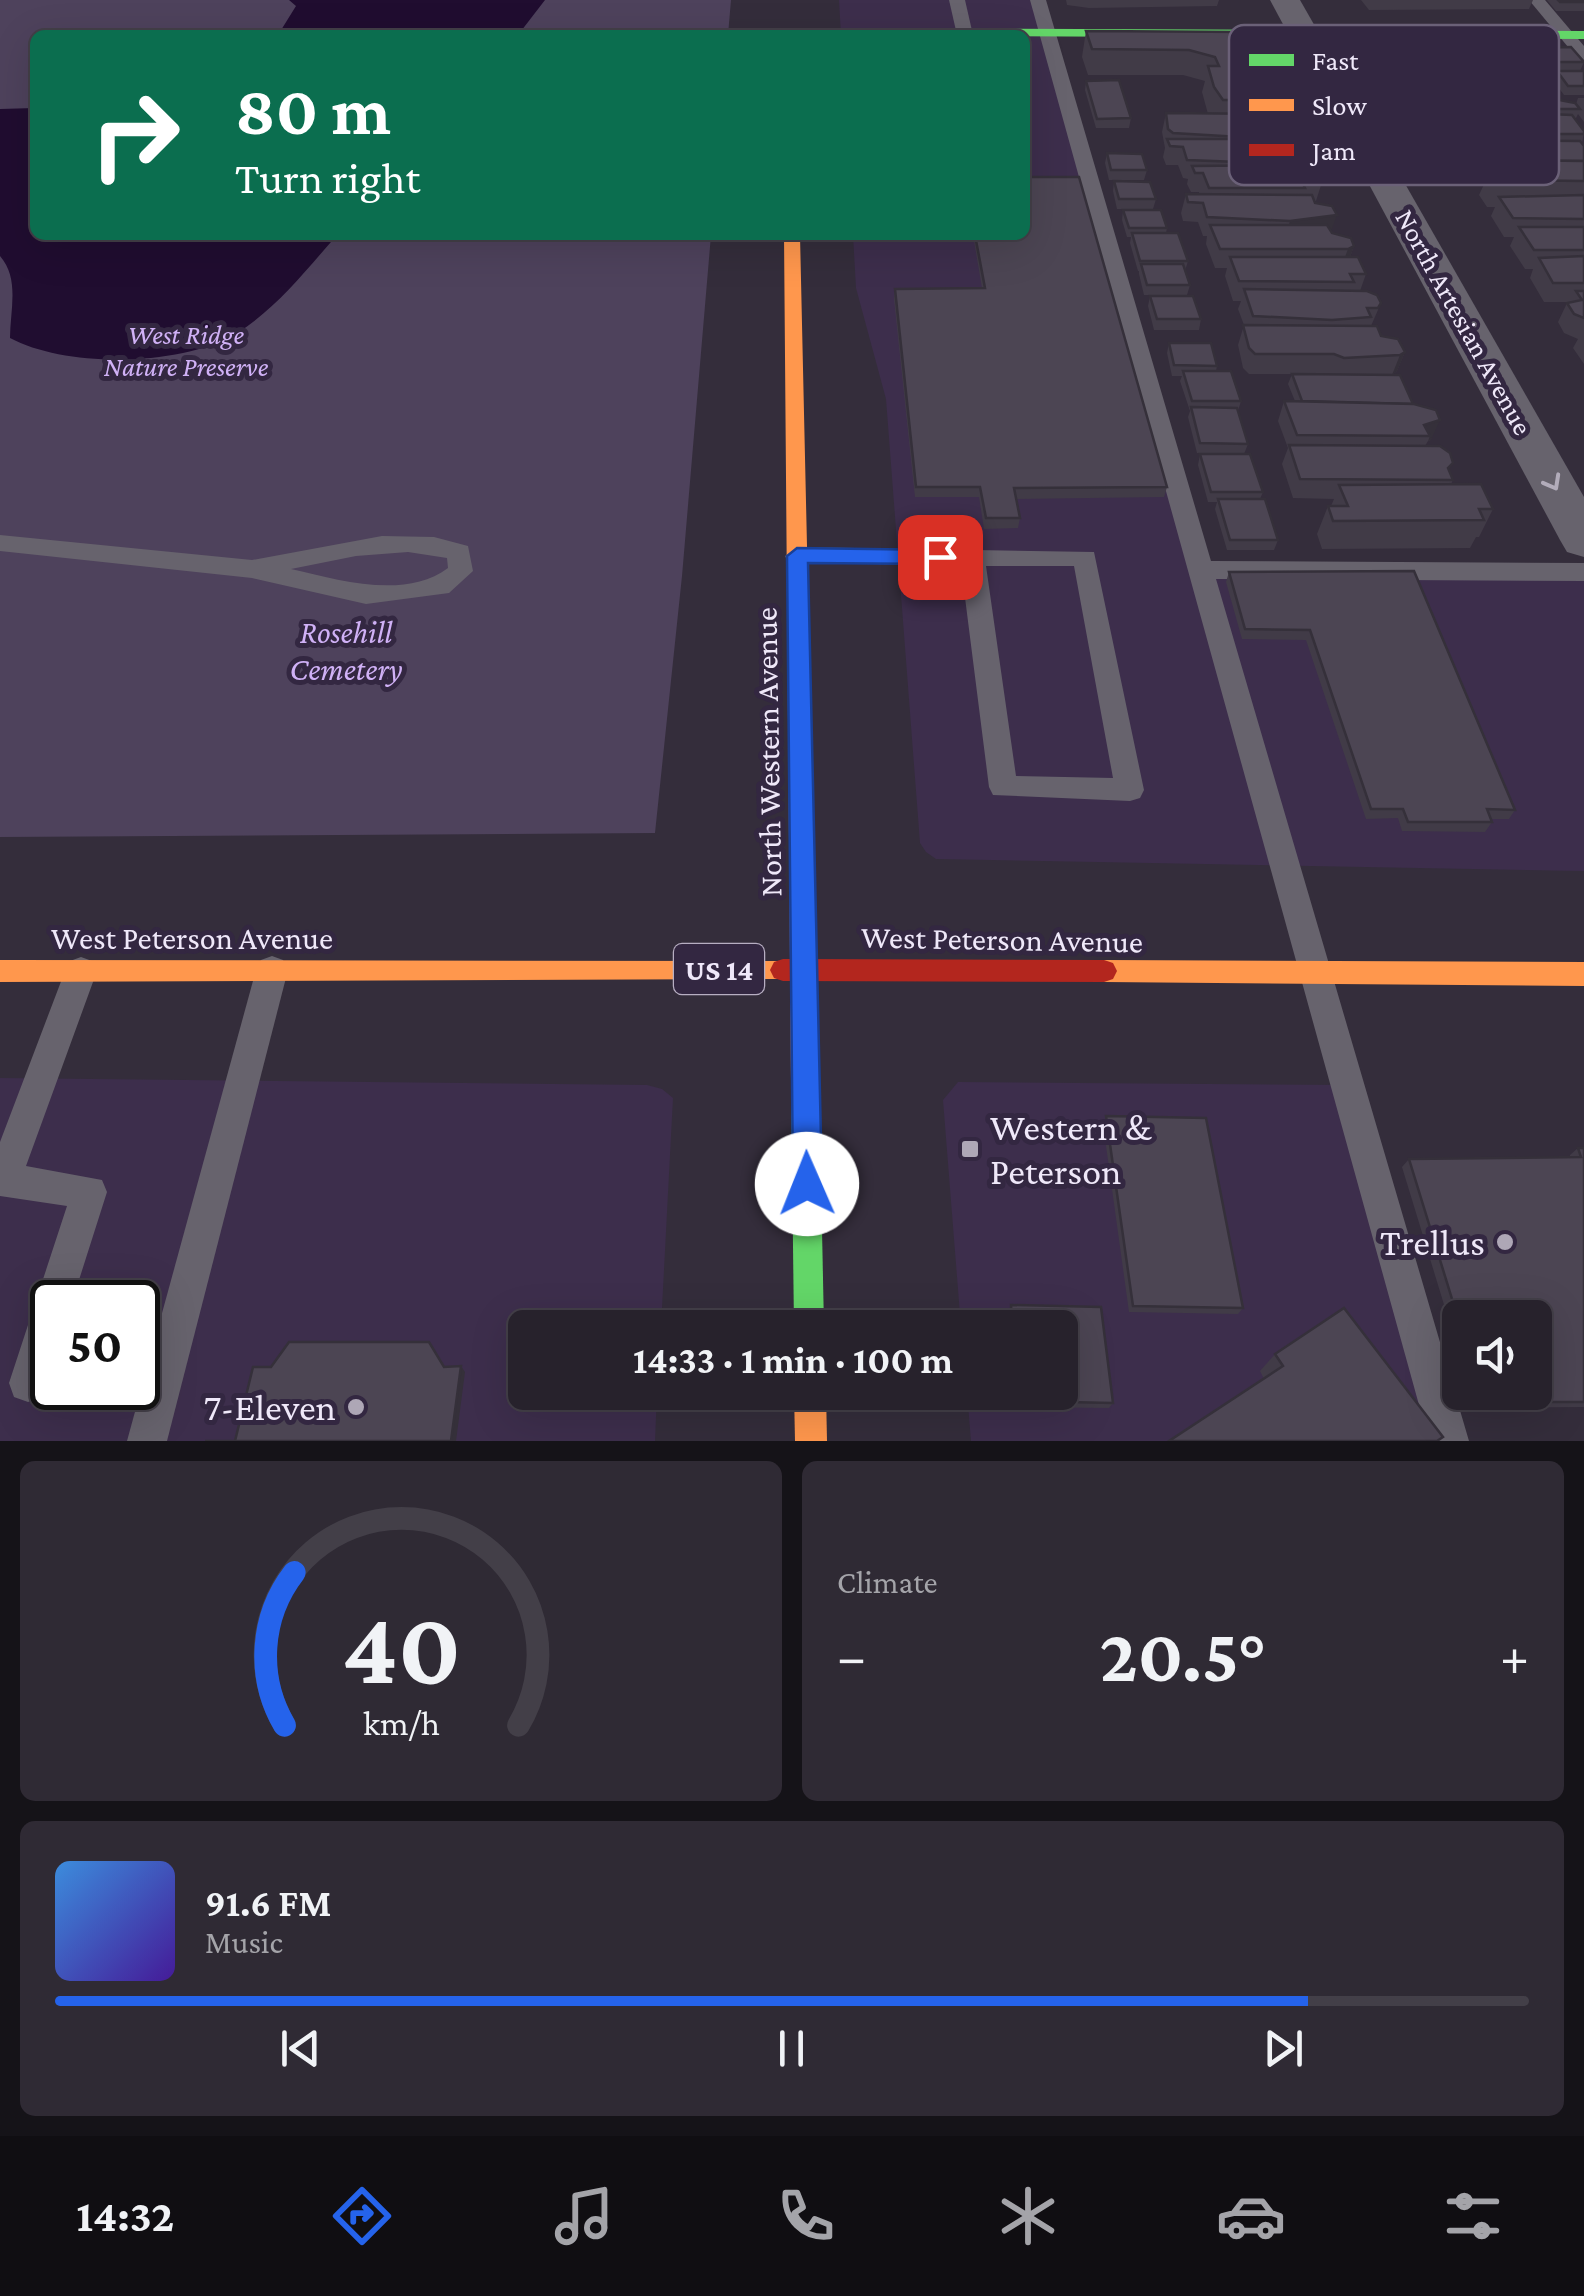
<!DOCTYPE html>
<html lang="en">
<head>
<meta charset="utf-8">
<style>
	:root { --surface:#27222c; --page:#2f2a34; --text:#f1f3f6; --muted:#a4a4a9; --line:#433f48; --accent:#2563eb }
	body { margin:0; font-family:"Crimson Pro",serif; background:var(--page); color:var(--text); height:100vh; display:flex; flex-direction:column; font-size:38px; white-space:nowrap }
	* { box-sizing:border-box; margin:0 }
	p { font-size:32px; color:var(--muted) }
	.icon { flex:none; width:55px; height:55px; fill:none; stroke:currentColor; stroke-width:2; stroke-linecap:round; stroke-linejoin:round }
	.map { position:relative; height:1441px; overflow:hidden }
	.side { display:flex; flex-direction:column; gap:20px; padding:20px; background:#151318; flex:1 }
	.side>* { flex:none }
	.hud { position:absolute; left:30px; top:30px; width:1000px; height:210px; border-radius:15px; box-shadow:0 10px 40px #0002,0 0 0 2px var(--line); background:#0b6e4f; color:#fff; overflow:hidden }
	.controls { position:absolute; left:1442px; top:1300px; display:grid; gap:20px }
	.controls a { display:grid; place-items:center; width:110px; height:110px; border-radius:15px; background:var(--surface); box-shadow:0 10px 40px #0002,0 0 0 2px var(--line); font-size:50px }
	.speed { position:absolute; left:30px; top:1280px; display:flex; gap:20px; font-size:50px; font-weight:700; text-align:center }
	.speed>* { display:grid; place-content:center; width:130px; height:130px; border-radius:50%; background:var(--surface); box-shadow:0 10px 40px #0002,0 0 0 2px var(--line); line-height:1 }
	.speed .limit { border:5px solid #111; border-radius:15px; background:#fff; color:#111 }
	.pin { position:absolute; display:grid; place-items:center; width:85px; height:85px; color:#fff; margin:-42px; border-radius:20px; box-shadow:0 5px 15px #0006 }
	.me { position:absolute; width:110px; margin:-55px; rotate:359deg; stroke-linejoin:round; filter:drop-shadow(0 0 8px #0008) }
	.turn { display:flex; align-items:center; gap:35px; height:210px; padding:0 40px; font-size:45px }
	.turn .icon { width:130px; height:130px; stroke-width:2.5 }
	.turn b { display:block; font-size:70px; line-height:85px }
	.big { font-size:75px; font-weight:700; line-height:1.1 }
	.side .widget { flex:1; display:flex; flex-direction:column; justify-content:center; gap:15px; min-width:0; padding:0 35px; border-radius:15px; background:var(--page) }
	.side .dial { align-items:center; gap:0 }
	.dial svg { height:260px; overflow:visible; fill:none; stroke:var(--line); stroke-width:7; stroke-linecap:round; text-anchor:middle }
	.dial text { fill:var(--text); stroke:none }
	.song { display:flex; align-items:center; gap:30px }
	.cover { width:120px; height:120px; border-radius:15px; background:linear-gradient(135deg,hsl(210 70% 55%),hsl(260 70% 35%)) }
	.played { height:10px; border-radius:5px; background:linear-gradient(90deg,var(--accent) 85%,var(--line) 85%) }
	.keys { display:flex; justify-content:space-around; direction:ltr }
	.heat { display:flex; justify-content:space-between; align-items:center; font-size:55px; direction:ltr }
	.side .tiles { flex:1; display:grid; gap:20px; grid-template-columns:1fr 1fr }
	.widget:last-child { grid-column:span 2 }
	.trip { position:absolute; left:508px; top:1310px; width:570px; height:100px; border-radius:15px; background:var(--surface); box-shadow:0 10px 40px #0002,0 0 0 2px var(--line); font-weight:700; line-height:100px; text-align:center }
	.menu { display:flex; height:160px; justify-content:space-around; align-items:center; background:#100e12; color:var(--muted) }
	.menu .icon { width:70px; height:70px }
	.menu .active { color:var(--accent) }
	.menu b { font-size:45px; color:var(--text) }
	.map>svg:first-child { display:block }
</style>
</head>
<body>
<div class="map">
<svg width="1584" height="1441" viewBox="0 0 1584 1441">
	<rect width="100%" height="100%" fill="#342d3b"/>
	<g fill="#3d2e4c" fill-rule="evenodd">
		<polygon points="839,0 1033,0 1193,573 1584,576 1584,871 936,859 926,852 920,843 886,399 856,288 853,235 1025,235 1025,35 841,35"/>
		<path d="M0,1078L647,1085L662,1089L673,1098L661,1327L525,1328V1392L657,1393L655,1441H0ZM52,1302H138V1388H52Z"/>
		<polygon points="958,1082 1347,1085 1460,1441 971,1441 967,1393 1060,1392 1060,1328 961,1327 943,1100"/>
	</g>
	<polygon fill="#4e425c" points="0,0 731,0 728,35 35,35 35,235 711,235 682,576 655,833 0,837"/>
	<g fill="#200d30">
		<polygon points="289,0 545,0 518,35 278,35 296,6"/>
		<path d="M35,108V235H337C307,269 276,309 237,333C181,367 66,368 10,338C10,310 20,279 0,256V109Z"/>
	</g>
	<g fill="none" stroke-linecap="round" stroke-linejoin="round">
		<g fill="#67636d" fill-rule="evenodd">
			<polygon points="949,0 965,0 973,35 957,35"/>
			<polygon points="1030,0 1046,0 1211,561 1584,563 1584,581 1216,579 1469,1441 1429,1441"/>
			<polygon points="1529,0 1545,0 1584,46 1584,61 1578,59"/>
			<path d="M0,535L252,560L382,536L434,537L468,546L473,571L449,593L366,604L252,578L0,551ZM408,552L447,558L448,568C405,600 339,580 291,569L356,556Z"/>
			<path d="M797,547L1094,552L1144,790L1140,798L1130,801L993,795L989,787L961,566L788,562L785,556ZM986,566H1074L1113,778L1016,776Z"/>
			<polygon points="272,956 283,960 288,970 167,1441 127,1441 256,970 261,960"/>
			<polygon points="81,957 92,961 97,971 26,1166 102,1180 107,1192 72,1302 52,1302 52,1366 42,1397 28,1402 14,1397 9,1383 67,1206 0,1196 0,1142 65,971 70,961"/>
		</g>
		<polygon fill="#67636d" fill-rule="evenodd" points="1270,0 1300,0 1584,497 1584,557 1567,552 1560,540"/>
		<g fill="#63d668" fill-rule="evenodd">
			<polygon points="789,28 1584,31 1584,39 784,35 784,29"/>
			<polygon points="805,1067 815,1071 819,1080 824,1328 794,1328 791,1080 795,1071"/>
		</g>
		<g fill="#ff974d" fill-rule="evenodd">
			<polygon points="784,235 800,235 819,1080 815,1089 805,1093 795,1089 791,1080 790,979 0,982 0,960 790,961"/>
			<polygon points="1104,960 1584,962 1584,986 1104,982 1095,979 1091,971 1095,963"/>
			<polygon points="794,1392 826,1392 827,1441 795,1441"/>
		</g>
		<polygon fill="#b3261e" fill-rule="evenodd" points="783,959 1104,960 1113,963 1117,971 1113,979 1104,982 783,981 774,978 770,970 774,962"/>
	</g>
	<g fill="#413b47">
		<polygon points="1066,0 1219,0 1217,6 1089,8 1067,5"/>
		<polygon points="1361,0 1533,0 1529,9 1369,10"/>
		<polygon points="1547,0 1584,0 1584,11 1556,11"/>
		<polygon points="1086,31 1261,46 1259,52 1283,100 1277,121 1296,132 1291,147 1310,157 1307,166 1322,182 1316,201 1314,201 1332,233 1354,246 1350,257 1366,274 1360,291 1381,303 1371,326 1381,336 1405,352 1397,371 1392,375 1413,404 1436,410 1431,440 1428,441 1425,446 1449,472 1453,480 1451,484 1493,509 1479,537 1476,537 1470,548 1322,549 1317,534 1328,506 1331,506 1334,499 1293,498 1282,464 1288,448 1278,421 1284,401 1295,401 1288,384 1292,374 1327,374 1249,374 1243,368 1238,345 1244,325 1238,309 1241,301 1233,301 1225,276 1227,268 1215,268 1206,244 1207,236 1203,236 1198,222 1183,221 1181,213 1186,194 1199,194 1199,192 1191,192 1187,184 1188,179 1183,178 1178,165 1166,165 1163,157 1165,148 1162,132 1166,113 1208,114 1202,92 1205,81 1183,75 1088,75 1082,57"/>
		<polygon points="1402,42 1533,48 1584,62 1580,71 1584,71 1584,95 1564,95 1553,80 1557,71 1540,72 1547,82 1543,91 1560,100 1576,104 1578,98 1584,98 1584,122 1578,114 1575,120 1584,131 1582,144 1584,146 1584,364 1573,348 1578,339 1564,333 1558,322 1567,303 1570,302 1544,302 1530,278 1533,269 1525,269 1510,246 1514,237 1504,237 1491,216 1495,207 1487,207 1479,195 1486,180 1481,180 1478,174 1463,170 1459,162 1464,150 1463,147 1448,144 1442,136 1447,123 1432,119 1427,111 1431,100 1410,84 1412,77 1404,73 1405,67 1396,59"/>
		<polygon points="1086,81 1131,118 1129,128 1096,128 1085,90"/>
		<polygon points="1107,153 1147,170 1144,180 1109,180 1105,163"/>
		<polygon points="1114,181 1156,199 1153,209 1117,209 1113,191"/>
		<polygon points="1123,210 1167,228 1166,233 1188,261 1185,271 1190,285 1187,295 1144,295 1139,274 1139,271 1138,271 1130,243 1131,237 1127,237 1122,220"/>
		<polygon points="973,235 1025,235 1167,487 1164,497 1016,499 1020,518 1018,528 984,529 979,497 915,497 894,299 895,289 982,288"/>
		<polygon points="1150,296 1201,319 1199,330 1154,330 1148,306"/>
		<polygon points="1169,343 1217,366 1216,371 1241,401 1238,411 1248,444 1244,454 1197,453 1188,417 1190,411 1180,381 1182,376 1172,376 1167,353"/>
		<polygon points="1200,454 1263,492 1260,499 1278,540 1274,550 1227,550 1215,509 1217,502 1208,502 1198,465"/>
		<polygon points="1414,571 1515,810 1509,819 1490,819 1492,822 1485,832 1402,831 1398,818 1366,819 1306,640 1242,639 1226,582 1229,572"/>
		<polygon points="1106,1116 1243,1308 1238,1314 1129,1312 1103,1124"/>
		<polygon points="1578,1148 1584,1148 1584,1407 1475,1408 1471,1392 1535,1392 1460,1318 1460,1357 1402,1167 1409,1159 1570,1158 1570,1155"/>
		<polygon points="1011,1305 1101,1307 1113,1403 1109,1408 1016,1407 1015,1392 1060,1392 1060,1328 1009,1328 1008,1312"/>
		<polygon points="1275,1354 1437,1441 1264,1379 1260,1371"/>
	</g>
	<g fill="#35303a">
		<polygon points="1310,157 1304,176 1260,182 1266,163"/>
		<polygon points="1337,215 1330,234 1284,240 1290,221"/>
		<polygon points="1354,246 1347,265 1341,268 1348,249"/>
		<polygon points="1405,352 1397,371 1392,375 1400,355"/>
		<polygon points="1440,420 1431,440 1428,441 1430,436 1424,425"/>
		<polygon points="461,1366 465,1372 456,1441 451,1441"/>
	</g>
	<g fill="#4c4553" stroke="#35303a" stroke-width="2.5">
		<polygon points="1558,0 1584,0 1584,2 1560,2"/>
		<polygon points="1086,31 1249,32 1261,46 1258,50 1267,62 1269,75 1277,81 1283,100 1223,100 1214,87 1208,66 1219,66 1215,57 1189,50 1092,49"/>
		<polygon points="1571,47 1584,62 1542,62 1541,58 1533,48"/>
		<polygon points="1557,71 1584,71 1584,86 1568,86"/>
		<polygon points="1119,80 1131,118 1097,119 1086,81"/>
		<polygon points="1476,89 1553,91 1560,100 1575,103 1580,109 1458,109 1453,104 1439,101 1434,93"/>
		<polygon points="1503,112 1572,115 1584,131 1584,134 1474,134 1470,128 1455,125 1449,117"/>
		<polygon points="1166,113 1273,114 1276,121 1291,122 1296,132 1240,137 1173,133 1168,129"/>
		<polygon points="1167,139 1285,139 1290,147 1305,150 1310,157 1266,163 1187,160 1183,147 1170,146"/>
		<polygon points="1476,140 1580,141 1584,146 1584,161 1489,161 1485,155 1470,151 1467,144"/>
		<polygon points="1107,153 1142,154 1147,170 1111,170"/>
		<polygon points="1495,160 1584,161 1584,181 1499,180 1490,168 1499,169"/>
		<polygon points="1314,165 1322,182 1302,182 1305,188 1209,188 1203,173 1195,173 1192,166"/>
		<polygon points="1025,177 1079,177 1167,487 1014,488 1020,518 986,518 980,487 916,487 895,289 985,288 975,235 1025,235"/>
		<polygon points="1114,181 1150,182 1156,199 1119,199"/>
		<polygon points="1186,194 1312,195 1315,203 1332,206 1337,215 1290,221 1207,217 1203,203 1188,202"/>
		<polygon points="1584,195 1584,219 1513,218 1499,197"/>
		<polygon points="1123,210 1161,210 1167,228 1129,228"/>
		<polygon points="1210,225 1327,225 1332,233 1351,238 1354,246 1348,249 1220,249"/>
		<polygon points="1519,227 1584,227 1584,250 1534,250"/>
		<polygon points="1132,233 1178,233 1188,261 1140,261"/>
		<polygon points="1584,256 1584,283 1553,283 1539,258"/>
		<polygon points="1230,257 1358,257 1366,274 1350,274 1354,282 1239,281"/>
		<polygon points="1141,264 1183,264 1190,285 1147,285"/>
		<polygon points="1244,289 1367,291 1377,295 1381,303 1378,308 1367,308 1371,317 1332,320 1253,316"/>
		<polygon points="1576,291 1584,291 1584,318 1574,314 1567,303 1582,300"/>
		<polygon points="1150,296 1193,296 1201,319 1157,319"/>
		<polygon points="1243,325 1377,326 1381,336 1398,339 1405,352 1400,355 1344,358 1334,354 1255,354 1249,348"/>
		<polygon points="1169,343 1211,343 1217,366 1174,365"/>
		<polygon points="1183,371 1231,371 1241,401 1192,401"/>
		<polygon points="1292,374 1400,375 1413,404 1302,401"/>
		<polygon points="1284,401 1414,404 1436,410 1440,420 1424,425 1430,436 1297,435"/>
		<polygon points="1191,407 1237,408 1248,444 1200,443"/>
		<polygon points="1289,445 1440,446 1450,453 1453,463 1448,468 1453,480 1300,479"/>
		<polygon points="1200,454 1250,454 1263,492 1211,492"/>
		<polygon points="1481,484 1493,509 1479,509 1484,520 1333,521 1328,506 1348,506 1339,485"/>
		<polygon points="1218,499 1265,499 1278,540 1230,540"/>
		<polygon points="1414,571 1515,810 1487,809 1492,822 1408,822 1403,809 1371,809 1310,630 1245,629 1229,572"/>
		<polygon points="1106,1116 1206,1118 1243,1308 1133,1306"/>
		<polygon points="1578,1148 1584,1148 1584,1402 1484,1402 1481,1392 1535,1392 1535,1318 1460,1318 1460,1325 1409,1159 1581,1157"/>
		<polygon points="1011,1305 1101,1307 1113,1403 1019,1401 1018,1392 1060,1392 1060,1328 1012,1328"/>
		<polygon points="1344,1308 1443,1437 1437,1441 1169,1441 1283,1366 1275,1354"/>
		<polygon points="289,1342 429,1342 444,1367 461,1366 451,1441 205,1441 235,1441 253,1367 271,1367"/>
	</g>
	<defs><path id="oneway-chevron" d="M-2-3.5L2.5 0L-2 3.5" fill="none" stroke-width="1.6" stroke-linecap="round" stroke-linejoin="round" transform="scale(2.5)"/></defs>
	<use stroke="#b2acba" href="#oneway-chevron" transform="translate(1553 483) rotate(61)"/>
	<polygon fill="#2563eb" stroke="#184099" stroke-width="2.5" points="797,548 940,550 950,557 940,564 808,563 822,1184 818,1194 807,1198 797,1194 793,1184 787,556"/>
	<g fill="#aea7b6" stroke="#332741" stroke-width="4">
		<rect x="960" y="1139" width="20" height="20" rx="5"/>
		<circle cx="1505" cy="1242" r="10"/>
		<circle cx="356" cy="1407" r="10"/>
	</g>
	<g text-anchor="middle" dominant-baseline="central" stroke-width="10" stroke-linejoin="round" paint-order="stroke">
		<g font-size="28" fill="#efe8f9" stroke="#332741">
			<text transform="translate(1464 322) rotate(61)">North Artesian Avenue</text>
		</g>
		<g font-size="28" font-style="italic" fill="#d0b1f6" stroke="#332741">
			<text x="186" y="334">West Ridge<tspan x="186" dy="32">Nature Preserve</tspan></text>
		</g>
		<rect fill="#332741" stroke="#b7aec2" stroke-width="2.5" x="674" y="944" width="90" height="50" rx="8"/>
		<g font-size="30" font-weight="bold" fill="#efe8f9">
			<text x="719" y="969">US 14</text>
		</g>
		<g font-size="32" font-style="italic" fill="#d0b1f6" stroke="#332741">
			<text x="346" y="632">Rosehill<tspan x="346" dy="37">Cemetery</tspan></text>
		</g>
		<g font-size="32" fill="#efe8f9" stroke="#332741">
			<text transform="translate(768 752) rotate(-91)">North Western Avenue</text>
			<text x="192" y="938">West Peterson Avenue</text>
			<text transform="translate(1002 939) rotate(1)">West Peterson Avenue</text>
		</g>
		<g font-size="38" fill="#efe8f9" stroke="#332741" text-anchor="end">
			<text x="990" y="1127" text-anchor="start">Western &amp;<tspan x="990" dy="44">Peterson</tspan></text>
			<text x="1485" y="1242">Trellus</text>
			<text x="336" y="1407">7-Eleven</text>
		</g>
	</g>
	<rect x="1229" y="25" width="330" height="160" rx="15" fill="#332741" stroke="#6b6178" stroke-width="2.5"/>
	<rect x="1249" y="54" width="45" height="12" fill="#63d668"/>
	<rect x="1249" y="99" width="45" height="12" fill="#ff974d"/>
	<rect x="1249" y="144" width="45" height="12" fill="#b3261e"/>
	<g font-size="28" fill="#efe8f9">
		<text x="1312" y="70">Fast</text>
		<text x="1312" y="115">Slow</text>
		<text x="1312" y="160">Jam</text>
	</g>
</svg>
<div class="controls">
<a><svg class="icon" aria-label="sound" viewBox="0 0 24 24"><path d="M4 9h4l5-4v14l-5-4H4zM17 9q2 3 0 6"/></svg></a>
</div>
<div class="speed"><div class="limit">50</div></div>
<div class="pin" style="left:940px;top:557px;background:#d93025"><svg class="icon" aria-label="arrive" viewBox="0 0 24 24"><path d="M6 21V4h12l-3 4 3 4H6"/></svg></div>
<svg class="me" style="left:807px;top:1184px" viewBox="-20 -20 40 40"><circle r="19" fill="#fff"/><path d="M0-13L10 11 0 6-10 11z" fill="#2563eb"/></svg>
<div class="trip">14:33 · 1 min · 100 m</div>
<div class="hud">
<div class="turn"><svg class="icon" aria-label="right" viewBox="0 0 24 24"><path d="M7 20v-9h11M14 6l5 5-5 5"/></svg><div><b>80 m</b>Turn right</div></div>
</div>
</div>
<section class="side">
<div class="tiles">
<div class="widget dial"><svg viewBox="0 0 100 80">
<path d="M14 69A42 42 0 1 1 86 69"/>
<path d="M14 69A42 42 0 0 1 17 22" stroke="#2563eb"/>
<text x="50" y="56" font-size="32" font-weight="700">40</text>
<text x="50" y="72" font-size="11">km/h</text>
</svg></div>
<div class="widget"><p>Climate</p>
<div class="heat"><a>−</a><b class="big">20.5°</b><a>+</a></div>
</div>
<div class="widget">
<div class="song"><i class="cover"></i><div><b>91.6 FM</b><p>Music</p></div></div>
<div class="played"></div>
<div class="keys"><svg class="icon" aria-label="previous" viewBox="0 0 24 24"><path d="M18 5L8 12l10 7zM5 5v14"/></svg><svg class="icon" aria-label="pause" viewBox="0 0 24 24"><path d="M8 5v14M16 5v14"/></svg><svg class="icon" aria-label="next" viewBox="0 0 24 24"><path d="M6 5l10 7-10 7zM19 5v14"/></svg></div>
</div>
</div>
</section>
<nav class="menu">
<b>14:32</b>
<svg class="icon active" aria-label="directions" viewBox="0 0 24 24"><path d="M12 3l9 9-9 9-9-9zM9 14v-3h6M13 9l2 2-2 2"/></svg>
<svg class="icon" aria-label="music" viewBox="0 0 24 24"><path d="M9 18V5l10-2v13"/><circle cx="6" cy="18" r="3"/><circle cx="16" cy="16" r="3"/></svg>
<svg class="icon" aria-label="phone" viewBox="0 0 24 24"><path d="M5 4h4l2 5-3 2q2 4 5 5l2-3 5 2v4C11 20 4 13 5 4z"/></svg>
<svg class="icon" aria-label="climate" viewBox="0 0 24 24"><path d="M12 3v18M4 7l16 10M4 17L20 7"/></svg>
<svg class="icon" aria-label="car" viewBox="0 0 24 24"><path d="M5 17H2v-5l4-1 3-4h7l3 4 3 1v5h-3M9 17h6M6 11h13"/><circle cx="7" cy="17" r="2"/><circle cx="17" cy="17" r="2"/></svg>
<svg class="icon" aria-label="filters" viewBox="0 0 24 24"><path d="M4 7h16M4 17h16"/><circle cx="9" cy="7" r="2"/><circle cx="15" cy="17" r="2"/></svg>
</nav>
</body>
</html>
